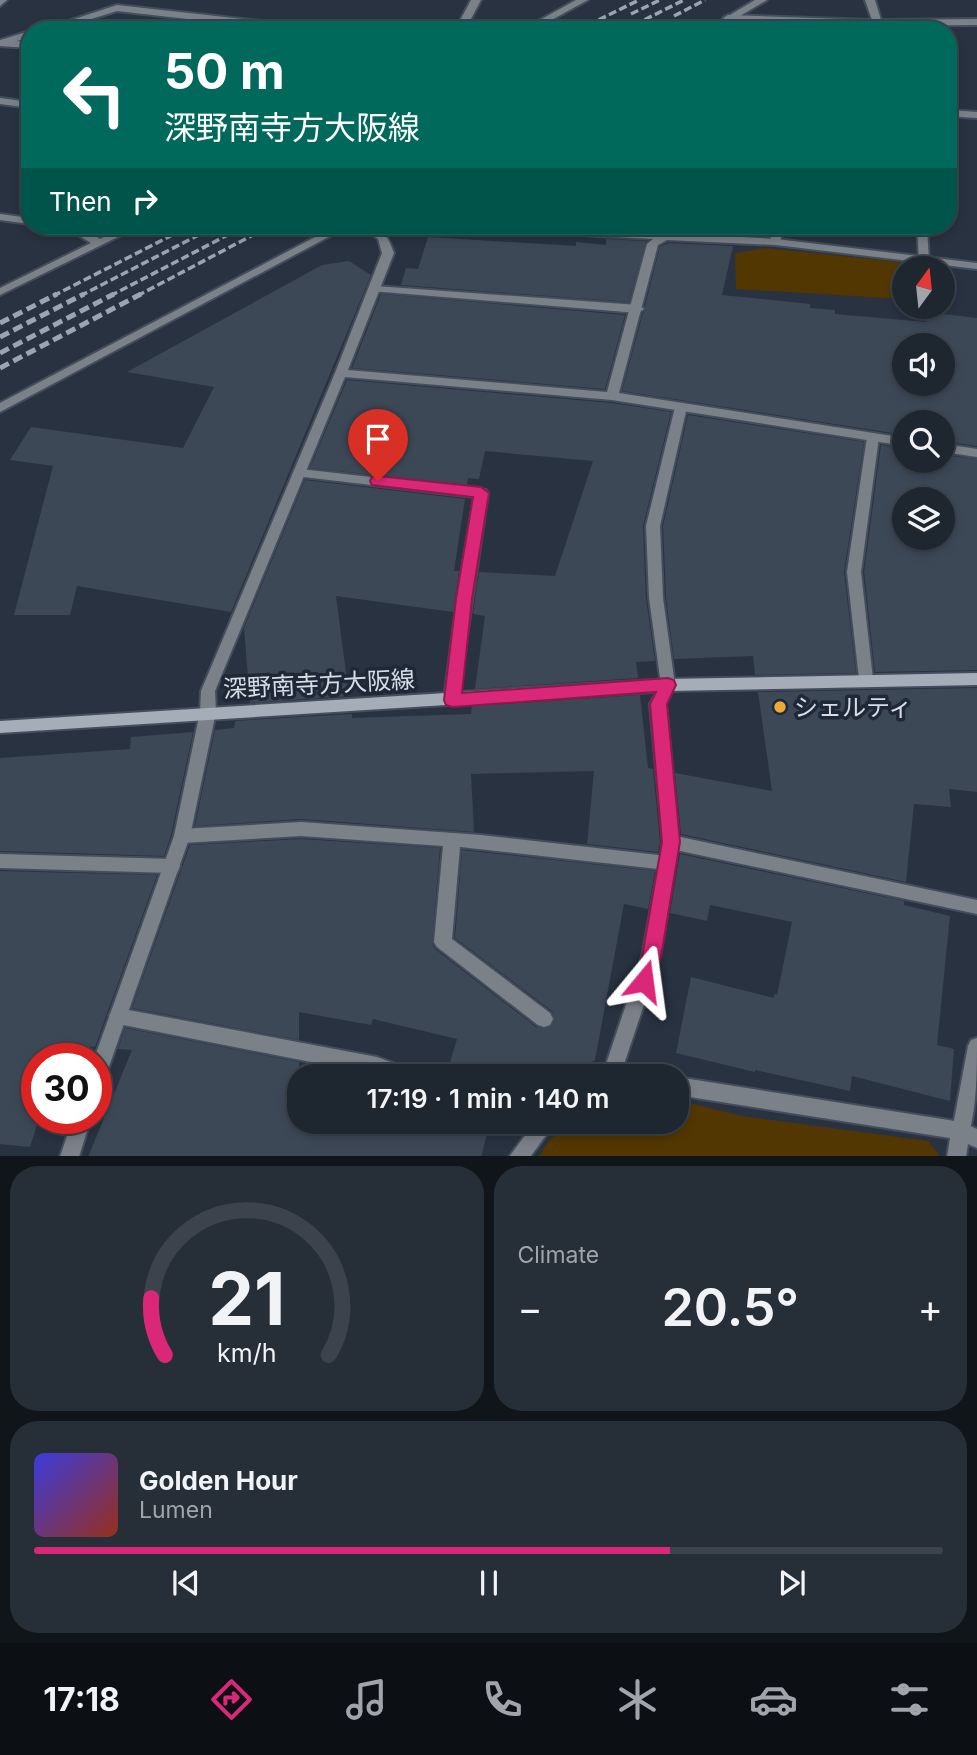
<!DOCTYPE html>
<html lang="en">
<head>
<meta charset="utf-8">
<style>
	:root { --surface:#1e2630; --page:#262e38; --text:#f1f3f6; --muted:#a1a5ab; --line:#3c434c; --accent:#db2777 }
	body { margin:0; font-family:Inter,"Noto Sans JP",sans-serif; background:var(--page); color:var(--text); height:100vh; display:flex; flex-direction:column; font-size:26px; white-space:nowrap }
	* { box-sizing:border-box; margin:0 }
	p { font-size:23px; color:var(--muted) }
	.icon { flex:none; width:38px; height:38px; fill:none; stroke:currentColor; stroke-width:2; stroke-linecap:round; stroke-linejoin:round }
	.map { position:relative; height:1156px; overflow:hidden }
	.details { display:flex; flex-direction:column; gap:10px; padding:10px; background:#10151a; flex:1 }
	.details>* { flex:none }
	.guide { position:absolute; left:21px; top:21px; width:936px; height:214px; border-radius:28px; box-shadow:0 4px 10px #0003,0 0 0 2px var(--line); background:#00695c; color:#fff; overflow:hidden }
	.needle { width:46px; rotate:15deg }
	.fabs { position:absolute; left:892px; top:256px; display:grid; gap:14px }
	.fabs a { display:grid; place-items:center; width:63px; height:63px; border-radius:50%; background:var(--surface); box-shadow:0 4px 10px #0003,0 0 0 2px var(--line); font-size:35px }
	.speed { position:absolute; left:21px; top:1043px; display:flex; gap:14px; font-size:35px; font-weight:700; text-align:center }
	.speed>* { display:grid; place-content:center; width:91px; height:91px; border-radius:50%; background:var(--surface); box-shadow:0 4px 10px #0003,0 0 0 2px var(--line); line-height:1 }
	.speed .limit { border:10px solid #d22; background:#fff; color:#111 }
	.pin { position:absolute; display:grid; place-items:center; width:60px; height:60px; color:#fff; margin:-72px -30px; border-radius:50% 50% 50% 0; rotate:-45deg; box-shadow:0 0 7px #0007 }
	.pin .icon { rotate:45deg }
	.me { position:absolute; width:77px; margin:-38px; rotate:16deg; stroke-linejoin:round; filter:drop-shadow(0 0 5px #0008) }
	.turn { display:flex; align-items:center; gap:24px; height:147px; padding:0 28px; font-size:32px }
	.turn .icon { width:91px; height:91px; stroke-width:2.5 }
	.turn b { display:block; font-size:49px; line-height:60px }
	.then { display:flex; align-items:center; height:66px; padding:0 28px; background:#0003; gap:14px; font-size:26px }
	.big { font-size:52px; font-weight:600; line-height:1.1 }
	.details .tile { flex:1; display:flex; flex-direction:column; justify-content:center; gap:10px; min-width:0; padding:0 24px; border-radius:28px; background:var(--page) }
	.details .dial { align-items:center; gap:0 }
	.dial svg { height:182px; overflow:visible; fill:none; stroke:var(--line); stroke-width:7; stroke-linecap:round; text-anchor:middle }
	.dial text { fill:var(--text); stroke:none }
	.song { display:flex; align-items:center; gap:21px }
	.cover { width:84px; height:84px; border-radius:10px; background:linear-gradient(135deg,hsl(240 70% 55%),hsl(10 70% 35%)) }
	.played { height:7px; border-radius:4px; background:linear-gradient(90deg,var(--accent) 70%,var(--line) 70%) }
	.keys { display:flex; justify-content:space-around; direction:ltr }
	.heat { display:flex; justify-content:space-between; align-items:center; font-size:38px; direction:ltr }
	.details .tiles { flex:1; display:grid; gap:10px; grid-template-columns:1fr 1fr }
	.tile:last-child { grid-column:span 2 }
	.trip { position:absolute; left:287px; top:1064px; width:402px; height:70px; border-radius:28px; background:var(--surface); box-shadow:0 4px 10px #0003,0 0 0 2px var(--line); font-weight:600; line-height:70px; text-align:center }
	.tab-bar { display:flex; height:112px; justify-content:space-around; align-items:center; background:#0c0f13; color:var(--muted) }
	.tab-bar .icon { width:49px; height:49px }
	.tab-bar .selected { color:var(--accent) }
	.tab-bar b { font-size:32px; color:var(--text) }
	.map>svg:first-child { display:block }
</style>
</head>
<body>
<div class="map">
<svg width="977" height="1157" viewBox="0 0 977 1157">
	<rect width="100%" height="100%" fill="#283240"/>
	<g fill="#533702">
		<polygon points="765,248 909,263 909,268 905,268 905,299 736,289 735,253"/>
		<polygon points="677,1100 742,1116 928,1141 939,1154 938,1157 539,1156 550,1139 575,1122 677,1122"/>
	</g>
	<g fill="#3d4857" fill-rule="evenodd">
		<polygon points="673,226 737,226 736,234 673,231"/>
		<polygon points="428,237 576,246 576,242 606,245 606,239 646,241 629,302 401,285 406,268 418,269"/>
		<path d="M668,243L733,246L722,295L810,304V308L835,310V314L926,322V312L977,318V446L943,441V422H905V435L622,391L643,313L646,310L645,306L660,247ZM905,345H943V383H905Z"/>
		<polygon points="349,261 371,275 231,612 77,586 70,615 14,615 53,466 10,460 31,427 183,448 214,387 127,372 322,265"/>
		<polygon points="381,294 625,315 605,389 352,368"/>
		<polygon points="347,380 612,403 671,412 643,526 646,598 655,661 636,662 638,678 475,689 485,616 473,614 479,572 555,576 593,461 485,451 479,479 468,478 467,485 310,468"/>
		<polygon points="688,415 864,442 844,572 856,673 755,675 753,656 674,659 666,598 663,526"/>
		<path d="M881,445L905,449V460H943V455L977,459V670L875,672L864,572ZM905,499H943V537H905Z"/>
		<polygon points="305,480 465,499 454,571 459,571 453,612 336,596 349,696 250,703 244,628"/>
		<polygon points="977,688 977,792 949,789 951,807 914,804 906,882 681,834 675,773 772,791 758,692"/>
		<polygon points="640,695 648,768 653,769 660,842 658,852 587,844 594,771 471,774 474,832 301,819 195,826 215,730 234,728 235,721 352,714 352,718 471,714 472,706"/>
		<polygon points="193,732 171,835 164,856 0,851 0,758 130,749 131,737"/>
		<polygon points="301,839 440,848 432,943 435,949 536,1027 543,1029 551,1027 555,1020 552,1011 455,938 462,850 655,871 648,909 624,904 595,1060 571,1076 508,1076 450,1062 457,1039 373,1019 371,1025 299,1012 299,1040 132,1008 190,845"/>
		<polygon points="680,854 904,901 904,905 950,916 937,1045 954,1049 950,1101 852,1076 850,1091 755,1070 755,1072 676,1053 691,977 774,998 774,994 777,995 792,922 710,905 707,921 670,913"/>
		<polygon points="0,871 157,875 95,1047 60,1045 56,1059 37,1059 39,1118 30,1147 0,1144"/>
		<polygon points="125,1028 299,1062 299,1122 490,1122 481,1157 88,1157 132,1050 118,1049"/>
	</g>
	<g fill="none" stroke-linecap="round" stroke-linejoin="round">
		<g stroke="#444d5b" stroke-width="4">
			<g id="lane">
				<polygon points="0,0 7,0 0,6"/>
				<polygon points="865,0 875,0 881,20 977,19 977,25 877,26 728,21 723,18 728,15 872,20"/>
				<polygon points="117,5 313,27 317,30 286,30 117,11 56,30 41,30"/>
				<polygon points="30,31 30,37 0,46 0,40"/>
				<polygon points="0,98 30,102 30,108 0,104"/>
				<polygon points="773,226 783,226 780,244 776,245 770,242"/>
				<polygon points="917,226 927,226 929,262 921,262 919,260"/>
				<polygon points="375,286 638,305 644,309 638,313 371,291 369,289"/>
				<polygon points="681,403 687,407 660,526 663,598 675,685 673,689 663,689 661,685 649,598 646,526 675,407"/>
				<polygon points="873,433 879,437 861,572 873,679 871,683 861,683 859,679 847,572 867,437"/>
				<polygon points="300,469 486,490 488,493 457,704 447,704 444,700 457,599 474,497 295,476 293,473 295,470"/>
				<polygon points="301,822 481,835 667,856 673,858 675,863 673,868 667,870 460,847 452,939 550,1013 553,1019 550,1025 544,1027 538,1025 437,947 434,942 443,846 301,836 182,843 176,841 174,836 176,831 182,829"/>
				<polygon points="671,835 977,900 977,914 671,849 665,847 663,842 665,837"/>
				<polygon points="0,854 172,859 178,861 180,866 178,871 172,873 0,868"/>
				<polygon points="118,1008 377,1057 412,1070 415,1076 382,1076 118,1024 112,1022 109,1016 112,1010"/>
				<path d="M977,1038C977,1070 977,1107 968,1137L961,1140L954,1137L952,1131L968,1046L971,1040Z"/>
			</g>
		</g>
		<g stroke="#444d5b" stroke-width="4">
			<g id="street">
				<polygon points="471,0 481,0 465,30 455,30"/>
				<polygon points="576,0 588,0 533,30 522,30"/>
				<polygon points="755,0 767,0 716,30 705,30"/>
				<polygon points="0,40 30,42 30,48 0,46"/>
				<polygon points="948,110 977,112 977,118 948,116"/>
				<polygon points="0,214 30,218 30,224 0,220"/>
				<polygon points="55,226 83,228 100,239 127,226 140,226 0,295 0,288 91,243 75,233 56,228"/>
				<polygon points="336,226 349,226 0,412 0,403"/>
				<path d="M363,226C382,226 388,236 394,253L348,370L607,392L647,244L653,239L474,229L469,226H532L659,232L661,226H671L670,233L776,239L977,263V269L776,245L667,240L658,245L619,393L905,438V446L612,400L345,377L215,691L216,712L190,836L105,1078L102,1084L96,1087V1059H94L174,836L200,712L201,691L335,373L382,253L378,239Z"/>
				<polygon points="943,444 977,449 977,457 943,452"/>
				<polygon points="668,679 673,681 675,685 666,704 679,842 660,957 620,1076 602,1076 642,957 663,842 650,704 663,681"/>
				<polygon points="677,1077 961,1122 977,1129 977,1148 968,1144 966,1157 947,1157 950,1138 677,1095"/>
				<polygon points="73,1118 91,1118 79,1157 60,1157"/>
				<polygon points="535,1122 556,1122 530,1157 509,1157"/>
			</g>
		</g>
		<g stroke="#444d5b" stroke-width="4">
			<polygon id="secondary" points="977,673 977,685 668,691 0,733 0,721 668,679"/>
		</g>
		<use href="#lane" fill="#7b8188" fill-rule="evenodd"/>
		<use href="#street" fill="#7b8188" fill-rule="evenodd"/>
		<use href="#secondary" fill="#a5adb9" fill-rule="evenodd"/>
		<g stroke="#9ca4af" stroke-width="3.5" stroke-dasharray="8 3.5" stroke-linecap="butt">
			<polyline points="631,14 660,0"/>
			<polyline points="674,16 705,0"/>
			<polyline points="578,30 639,0"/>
			<polyline points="624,30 684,0"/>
			<polyline points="53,296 190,226"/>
			<polyline points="80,296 216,226"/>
			<polyline points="110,296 245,226"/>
			<polyline points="137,296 270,226"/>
		</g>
		<g stroke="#9ca4af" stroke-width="5" stroke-dasharray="10 5" stroke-linecap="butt">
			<polyline points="0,323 57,294"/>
			<polyline points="0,337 84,294"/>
			<polyline points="0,353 114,294"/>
			<polyline points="0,368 141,294"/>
		</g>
	</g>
	<polygon fill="#db2777" stroke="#8e194d" stroke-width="2" points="378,476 481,487 489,493 472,599 462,693 668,678 674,680 676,685 667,704 680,842 661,957 651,987 644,990 637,987 634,981 642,957 662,842 650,704 656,692 452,707 446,705 444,700 456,599 473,497 372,485 370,481 372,477"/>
	<circle fill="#eba939" stroke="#1f2836" stroke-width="2.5" cx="780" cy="707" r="7"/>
	<g text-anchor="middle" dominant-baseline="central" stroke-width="7" stroke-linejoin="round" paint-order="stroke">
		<g font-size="24" fill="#d6dde6" stroke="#1f2836">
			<text transform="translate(319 684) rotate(-3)">深野南寺方大阪線</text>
		</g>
		<g font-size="24" fill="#d6dde6" stroke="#1f2836" text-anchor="start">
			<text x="794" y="707">シェルティ</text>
		</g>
	</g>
</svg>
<div class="fabs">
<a><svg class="needle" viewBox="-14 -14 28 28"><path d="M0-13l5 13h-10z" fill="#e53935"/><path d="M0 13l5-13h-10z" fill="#a1a5ab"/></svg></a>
<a><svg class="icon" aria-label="sound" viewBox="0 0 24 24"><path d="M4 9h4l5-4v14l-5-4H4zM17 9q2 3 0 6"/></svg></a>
<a><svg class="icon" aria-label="search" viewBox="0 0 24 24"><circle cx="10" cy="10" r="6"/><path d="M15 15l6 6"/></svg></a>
<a><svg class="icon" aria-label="layers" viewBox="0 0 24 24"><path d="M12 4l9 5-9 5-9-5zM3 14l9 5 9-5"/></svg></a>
</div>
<div class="speed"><div class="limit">30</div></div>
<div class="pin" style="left:378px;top:481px;background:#d93025"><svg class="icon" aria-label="arrive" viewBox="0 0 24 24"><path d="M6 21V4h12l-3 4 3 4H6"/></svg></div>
<svg class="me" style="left:644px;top:981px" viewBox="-20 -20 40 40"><path d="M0-17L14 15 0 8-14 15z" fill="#db2777" stroke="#fff" stroke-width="4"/></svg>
<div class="trip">17:19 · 1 min · 140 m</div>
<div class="guide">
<div class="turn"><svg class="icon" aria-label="left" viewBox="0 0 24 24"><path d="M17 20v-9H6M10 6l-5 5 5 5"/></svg><div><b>50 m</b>深野南寺方大阪線</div></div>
<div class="then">Then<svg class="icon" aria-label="right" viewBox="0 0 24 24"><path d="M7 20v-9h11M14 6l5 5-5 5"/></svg></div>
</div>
</div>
<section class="details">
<div class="tiles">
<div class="tile dial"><svg viewBox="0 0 100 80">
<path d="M14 69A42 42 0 1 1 86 69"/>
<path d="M14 69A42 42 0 0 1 8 44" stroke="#db2777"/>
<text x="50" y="56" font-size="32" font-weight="700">21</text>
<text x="50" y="72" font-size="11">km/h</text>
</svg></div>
<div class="tile"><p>Climate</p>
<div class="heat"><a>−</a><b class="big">20.5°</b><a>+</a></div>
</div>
<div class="tile">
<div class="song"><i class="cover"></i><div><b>Golden Hour</b><p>Lumen</p></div></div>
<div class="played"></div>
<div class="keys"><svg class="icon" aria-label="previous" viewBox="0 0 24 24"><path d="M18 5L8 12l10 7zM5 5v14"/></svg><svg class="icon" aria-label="pause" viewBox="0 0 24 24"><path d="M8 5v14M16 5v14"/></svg><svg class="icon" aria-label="next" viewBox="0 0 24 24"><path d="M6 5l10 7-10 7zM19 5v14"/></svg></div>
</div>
</div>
</section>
<nav class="tab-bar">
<b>17:18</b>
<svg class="icon selected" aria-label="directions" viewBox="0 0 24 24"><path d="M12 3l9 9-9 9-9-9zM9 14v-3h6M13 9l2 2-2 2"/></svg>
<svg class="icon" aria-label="music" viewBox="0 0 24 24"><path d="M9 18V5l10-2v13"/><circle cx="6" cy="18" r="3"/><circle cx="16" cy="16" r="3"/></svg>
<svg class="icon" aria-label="phone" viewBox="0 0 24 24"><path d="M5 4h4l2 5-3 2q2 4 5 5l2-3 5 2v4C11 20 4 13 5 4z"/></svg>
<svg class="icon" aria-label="climate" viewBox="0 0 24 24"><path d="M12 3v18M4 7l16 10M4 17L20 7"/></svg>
<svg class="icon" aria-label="car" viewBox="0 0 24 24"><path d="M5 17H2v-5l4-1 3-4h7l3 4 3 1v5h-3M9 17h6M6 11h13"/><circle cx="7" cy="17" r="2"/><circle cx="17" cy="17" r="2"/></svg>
<svg class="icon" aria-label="filters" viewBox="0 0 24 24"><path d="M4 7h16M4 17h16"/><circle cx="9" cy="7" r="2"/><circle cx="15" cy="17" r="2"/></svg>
</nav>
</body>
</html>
